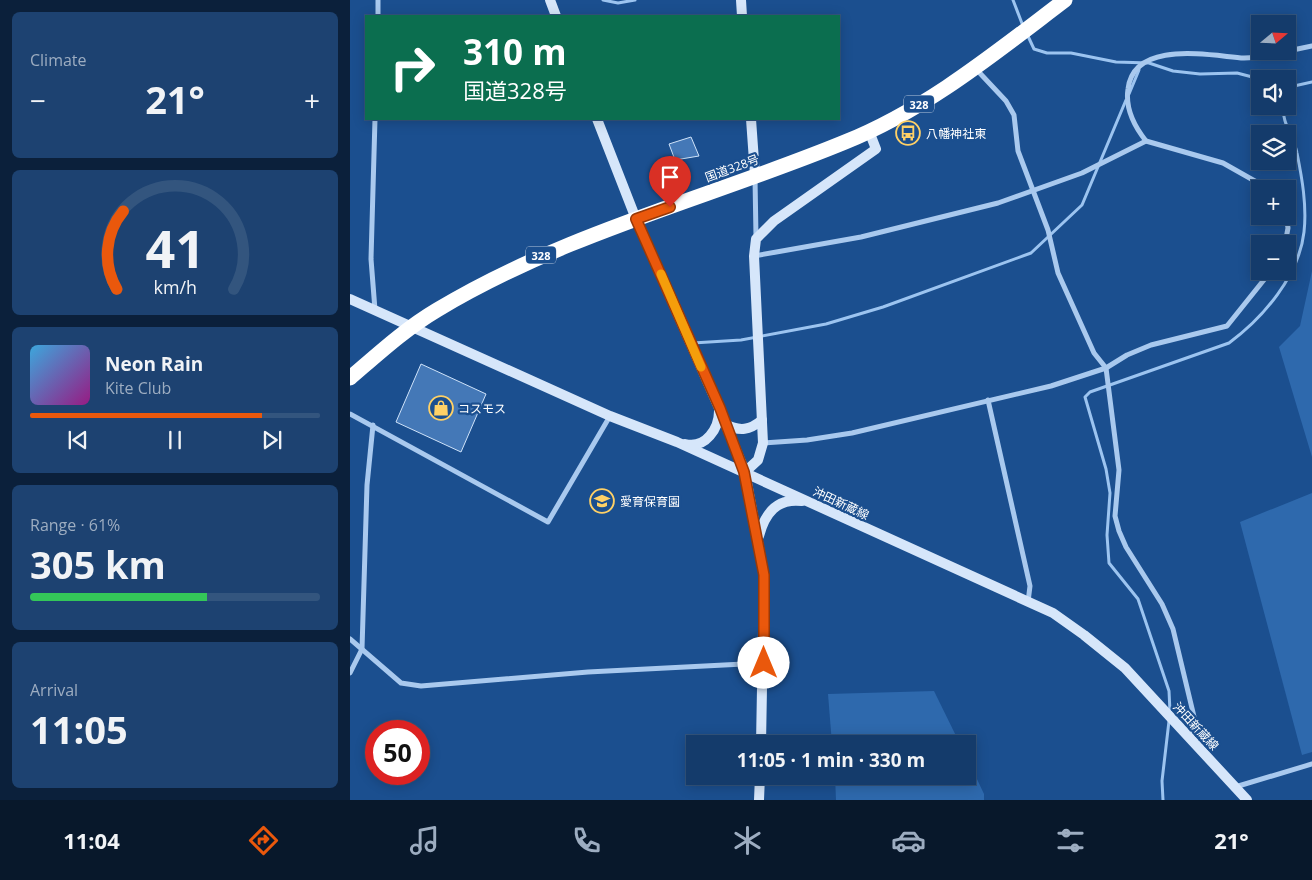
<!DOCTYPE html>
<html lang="en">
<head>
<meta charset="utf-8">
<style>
	:root { --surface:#143b6b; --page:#1d4271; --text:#f1f3f6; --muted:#9dadc1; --line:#33557e; --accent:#ea580c }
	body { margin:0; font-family:"Open Sans","Noto Sans JP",sans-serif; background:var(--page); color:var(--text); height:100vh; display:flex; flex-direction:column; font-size:19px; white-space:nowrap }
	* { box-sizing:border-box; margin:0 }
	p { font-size:16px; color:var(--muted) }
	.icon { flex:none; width:28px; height:28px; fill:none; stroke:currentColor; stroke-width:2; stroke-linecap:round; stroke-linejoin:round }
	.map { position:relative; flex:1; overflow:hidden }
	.drawer { display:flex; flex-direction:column; gap:12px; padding:12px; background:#0b203b; width:350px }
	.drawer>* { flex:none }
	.banner { position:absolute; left:15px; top:15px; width:475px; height:105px; border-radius:0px; box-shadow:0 2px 12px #0003,0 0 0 1px var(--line); background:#0b6e4f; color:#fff; overflow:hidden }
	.needle { width:32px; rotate:71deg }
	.controls { position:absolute; left:901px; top:15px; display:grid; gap:10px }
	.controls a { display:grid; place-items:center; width:45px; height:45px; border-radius:0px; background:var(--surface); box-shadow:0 2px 12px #0003,0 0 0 1px var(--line); font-size:25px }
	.speed { position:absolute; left:15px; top:720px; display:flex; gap:10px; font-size:25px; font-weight:700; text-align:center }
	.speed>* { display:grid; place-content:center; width:65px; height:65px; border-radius:50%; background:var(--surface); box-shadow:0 2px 12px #0003,0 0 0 1px var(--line); line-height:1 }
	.speed .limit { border:8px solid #d22; background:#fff; color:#111 }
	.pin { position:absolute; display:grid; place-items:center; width:42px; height:42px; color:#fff; margin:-51px -21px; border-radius:50% 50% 50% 0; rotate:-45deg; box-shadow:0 0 5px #0007 }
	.pin .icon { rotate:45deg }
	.me { position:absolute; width:55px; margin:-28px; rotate:0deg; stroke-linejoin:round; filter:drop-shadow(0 0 4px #0008) }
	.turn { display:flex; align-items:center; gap:18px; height:105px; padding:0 15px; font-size:22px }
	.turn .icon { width:65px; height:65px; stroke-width:2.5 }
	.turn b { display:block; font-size:35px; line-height:42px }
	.big { font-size:38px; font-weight:700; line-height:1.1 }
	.drawer .card { flex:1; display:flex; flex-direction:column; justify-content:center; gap:8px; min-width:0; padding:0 18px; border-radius:8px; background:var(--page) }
	.drawer .dial { align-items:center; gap:0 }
	.dial svg { height:130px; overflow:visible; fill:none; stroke:var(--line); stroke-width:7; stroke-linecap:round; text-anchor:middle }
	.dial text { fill:var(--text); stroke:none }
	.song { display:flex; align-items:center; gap:15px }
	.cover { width:60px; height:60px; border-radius:8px; background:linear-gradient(135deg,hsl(200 70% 55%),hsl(310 70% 35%)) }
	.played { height:5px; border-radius:2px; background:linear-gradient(90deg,var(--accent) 80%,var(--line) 80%) }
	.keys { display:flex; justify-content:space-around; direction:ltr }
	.heat { display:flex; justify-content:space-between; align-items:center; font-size:28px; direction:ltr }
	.charge { height:8px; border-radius:4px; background:linear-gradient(90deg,#34c759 61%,var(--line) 0) }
	.trip { position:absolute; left:336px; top:735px; width:290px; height:50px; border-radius:0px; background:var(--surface); box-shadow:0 2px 12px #0003,0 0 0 1px var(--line); font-weight:700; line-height:50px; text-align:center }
	.tab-bar { display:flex; height:80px; justify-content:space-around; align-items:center; background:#08182b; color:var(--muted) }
	.tab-bar .icon { width:35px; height:35px }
	.tab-bar .active { color:var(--accent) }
	.tab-bar b { font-size:22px; color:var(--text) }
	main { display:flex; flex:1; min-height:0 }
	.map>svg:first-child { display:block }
</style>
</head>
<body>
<main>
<section class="drawer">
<div class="card"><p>Climate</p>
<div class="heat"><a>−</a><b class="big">21°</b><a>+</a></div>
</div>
<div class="card dial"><svg viewBox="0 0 100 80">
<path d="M14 69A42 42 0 1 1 86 69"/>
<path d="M14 69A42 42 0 0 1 18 21" stroke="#ea580c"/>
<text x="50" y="56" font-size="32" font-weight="700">41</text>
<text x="50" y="72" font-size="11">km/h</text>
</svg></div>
<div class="card">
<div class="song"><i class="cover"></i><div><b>Neon Rain</b><p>Kite Club</p></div></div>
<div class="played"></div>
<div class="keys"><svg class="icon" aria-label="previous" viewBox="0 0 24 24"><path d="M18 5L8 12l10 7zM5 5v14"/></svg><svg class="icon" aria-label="pause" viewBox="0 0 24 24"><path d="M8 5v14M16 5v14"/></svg><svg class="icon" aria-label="next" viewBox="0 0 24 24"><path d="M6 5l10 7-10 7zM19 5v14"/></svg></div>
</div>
<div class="card"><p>Range · 61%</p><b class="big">305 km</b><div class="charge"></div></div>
<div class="card"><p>Arrival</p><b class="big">11:05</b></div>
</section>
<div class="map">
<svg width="962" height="800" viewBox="0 0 962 800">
	<rect width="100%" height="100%" fill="#1b4f8f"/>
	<g fill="#2e69ad">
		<polygon points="962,271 962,457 929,347 950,326"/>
		<polygon points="962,493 962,752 952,755 890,522"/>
		<polygon points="584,691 610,744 482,744 478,694"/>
		<polygon points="618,760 634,794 634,800 486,800 485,776 618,776"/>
	</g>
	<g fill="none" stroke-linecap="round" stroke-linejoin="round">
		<g stroke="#9cc4f0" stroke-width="3">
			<polyline points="253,0 268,3 285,0"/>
			<polyline points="663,0 673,26"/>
			<polyline points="677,34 684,49 697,53 721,53 766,62 799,63 823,71 850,74 887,73 910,79"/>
			<polyline points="938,85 944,86 962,82"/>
			<polyline points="779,94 789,70"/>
			<polyline points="938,96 944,86"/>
			<polyline points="343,343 391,340 476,324 533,307 681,253 732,205 776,100"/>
			<path d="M820,712L819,691L788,599L759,563L757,535L760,493L756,469L735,397L740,392L879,343C913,318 949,276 954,232C957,206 952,178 947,153C944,136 932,124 933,106"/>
			<polyline points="813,800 812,781 819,721"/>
		</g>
	</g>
	<g fill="#4478b7" stroke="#cfe3fa">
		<polygon points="341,137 349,156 325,160 319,144"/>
		<polygon points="71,364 136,394 111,452 46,422"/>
	</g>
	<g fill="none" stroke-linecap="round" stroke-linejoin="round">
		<g stroke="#a9c9ee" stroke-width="5">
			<polyline points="28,16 28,0"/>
			<polyline points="938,51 962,46"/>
			<polyline points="626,69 656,101 664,115 668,151 698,230 708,273 744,353 756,368 769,470 765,516 769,531 776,547 812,604 823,629 846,725 840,737"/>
			<polyline points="25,119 21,259 25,310"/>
			<polyline points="405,178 406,237"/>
			<path d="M919,189L873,163L796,141C784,126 775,109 778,89C784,39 861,56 894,58C908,58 922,54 935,51"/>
			<polyline points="935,244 938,228 936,216"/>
			<polyline points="404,256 511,237 648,203 732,173 796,141"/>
			<polyline points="638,400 680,586 678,602"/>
			<polyline points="0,414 198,522 260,416"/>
			<polyline points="413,443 457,440 502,433 701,386 756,368 777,355 801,345 877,326 921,271"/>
			<polyline points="0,639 51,683 71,686 238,672 413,663"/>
			<polyline points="0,673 12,649 17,485 23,425"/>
			<polyline points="885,787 962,764"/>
		</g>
		<g stroke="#d6e6fa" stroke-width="10">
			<polyline points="200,0 206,16"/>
			<polyline points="391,0 392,16"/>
			<polyline points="247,119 286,219 369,408 395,472 414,575 411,744"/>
			<polyline points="401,119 405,175"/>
			<polyline points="0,299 260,416 327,442 703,613 734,635 775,668 897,800"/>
			<path d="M375,424C390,432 400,430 412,420"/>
			<path d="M335,444C356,449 369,428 369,411"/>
			<polyline points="395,472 408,460 413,443 404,256 406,239 424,221 526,149 519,131"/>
			<path d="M409,536C415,513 427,498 452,501"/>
			<polyline points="409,800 410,776"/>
		</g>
		<path stroke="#fff" stroke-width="15" d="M0,378C28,354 55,329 87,310C215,233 359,198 495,142C577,109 645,53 715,0"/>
	</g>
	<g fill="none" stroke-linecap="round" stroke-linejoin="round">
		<g stroke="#983908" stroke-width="12">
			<polyline id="route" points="320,207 286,219 370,408 394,472 414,575 414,663"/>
		</g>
		<use href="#route" stroke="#ea580c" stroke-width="9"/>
		<polyline stroke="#f59e0b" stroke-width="9" points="311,274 351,367"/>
	</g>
	<defs>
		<g id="bus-ring" transform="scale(1.25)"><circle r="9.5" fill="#1b4f8f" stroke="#ffd166" stroke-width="1.5"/><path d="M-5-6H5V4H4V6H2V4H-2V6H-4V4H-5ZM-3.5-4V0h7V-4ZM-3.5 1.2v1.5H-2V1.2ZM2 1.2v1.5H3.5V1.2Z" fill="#ffd166"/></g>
		<g id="shop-ring" transform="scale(1.25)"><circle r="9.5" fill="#1b4f8f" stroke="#ffd166" stroke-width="1.5"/><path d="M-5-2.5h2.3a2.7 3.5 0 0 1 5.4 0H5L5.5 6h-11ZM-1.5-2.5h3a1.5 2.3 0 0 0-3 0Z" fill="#ffd166"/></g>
		<g id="school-ring" transform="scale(1.25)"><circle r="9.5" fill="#1b4f8f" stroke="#ffd166" stroke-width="1.5"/><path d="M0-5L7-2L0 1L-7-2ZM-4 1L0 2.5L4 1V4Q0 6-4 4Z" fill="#ffd166"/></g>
	</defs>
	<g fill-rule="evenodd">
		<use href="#bus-ring" x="558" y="133"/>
		<use href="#shop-ring" x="91" y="408"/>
		<use href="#school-ring" x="252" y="501"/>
	</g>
	<g text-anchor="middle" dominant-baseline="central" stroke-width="4.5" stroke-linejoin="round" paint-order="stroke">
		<g fill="#1b4f8f" stroke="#bbcadd" stroke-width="1">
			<rect x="554" y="95.5" width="30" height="17" rx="4"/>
			<rect x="176" y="246.5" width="30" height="17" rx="4"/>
		</g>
		<g font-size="11" font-weight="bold" fill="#fff">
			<text x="569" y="104">328</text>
			<text x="191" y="255">328</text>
		</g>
		<g font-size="12" fill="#fff" stroke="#1b4f8f" text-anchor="start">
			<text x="576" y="133">八幡神社東</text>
			<text x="108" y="408">コスモス</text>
			<text x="270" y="501">愛育保育園</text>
		</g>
		<g font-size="12" fill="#fff" stroke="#1b4f8f">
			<text transform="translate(382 168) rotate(-20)">国道328号</text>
			<text transform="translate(491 503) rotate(25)">沖田新蔵線</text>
			<text transform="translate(846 726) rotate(47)">沖田新蔵線</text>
		</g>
	</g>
</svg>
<div class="controls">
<a><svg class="needle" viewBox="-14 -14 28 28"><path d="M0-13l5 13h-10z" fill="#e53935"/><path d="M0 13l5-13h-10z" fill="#9dadc1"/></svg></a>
<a><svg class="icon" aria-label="sound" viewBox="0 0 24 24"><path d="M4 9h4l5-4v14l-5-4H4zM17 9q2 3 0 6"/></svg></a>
<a><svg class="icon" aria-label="layers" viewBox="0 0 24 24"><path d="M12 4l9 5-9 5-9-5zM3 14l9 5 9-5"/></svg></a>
<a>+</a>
<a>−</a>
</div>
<div class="speed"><div class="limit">50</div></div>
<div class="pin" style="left:320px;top:207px;background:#d93025"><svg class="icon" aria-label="arrive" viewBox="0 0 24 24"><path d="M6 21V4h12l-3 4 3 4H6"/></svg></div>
<svg class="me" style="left:414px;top:663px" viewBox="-20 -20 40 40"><circle r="19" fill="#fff"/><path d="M0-13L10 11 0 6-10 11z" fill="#ea580c"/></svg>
<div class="trip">11:05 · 1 min · 330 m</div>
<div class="banner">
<div class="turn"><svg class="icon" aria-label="right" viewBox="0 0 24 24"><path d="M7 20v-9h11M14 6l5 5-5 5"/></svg><div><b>310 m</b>国道328号</div></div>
</div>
</div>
</main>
<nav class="tab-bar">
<b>11:04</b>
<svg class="icon active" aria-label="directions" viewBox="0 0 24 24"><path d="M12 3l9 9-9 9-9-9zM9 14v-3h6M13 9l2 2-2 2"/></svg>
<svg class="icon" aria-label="music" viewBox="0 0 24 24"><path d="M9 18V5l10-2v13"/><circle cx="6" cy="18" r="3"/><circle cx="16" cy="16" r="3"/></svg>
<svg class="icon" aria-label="phone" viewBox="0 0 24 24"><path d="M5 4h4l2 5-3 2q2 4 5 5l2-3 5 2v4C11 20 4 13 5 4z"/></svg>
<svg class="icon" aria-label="climate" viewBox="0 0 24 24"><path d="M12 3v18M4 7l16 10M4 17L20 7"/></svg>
<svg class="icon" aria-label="car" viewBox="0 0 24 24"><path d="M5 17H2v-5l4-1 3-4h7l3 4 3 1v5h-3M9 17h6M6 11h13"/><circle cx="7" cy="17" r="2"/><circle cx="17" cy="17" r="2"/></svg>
<svg class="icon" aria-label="filters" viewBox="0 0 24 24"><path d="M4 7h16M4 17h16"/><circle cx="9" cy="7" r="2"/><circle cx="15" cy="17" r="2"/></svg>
<b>21°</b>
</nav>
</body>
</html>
